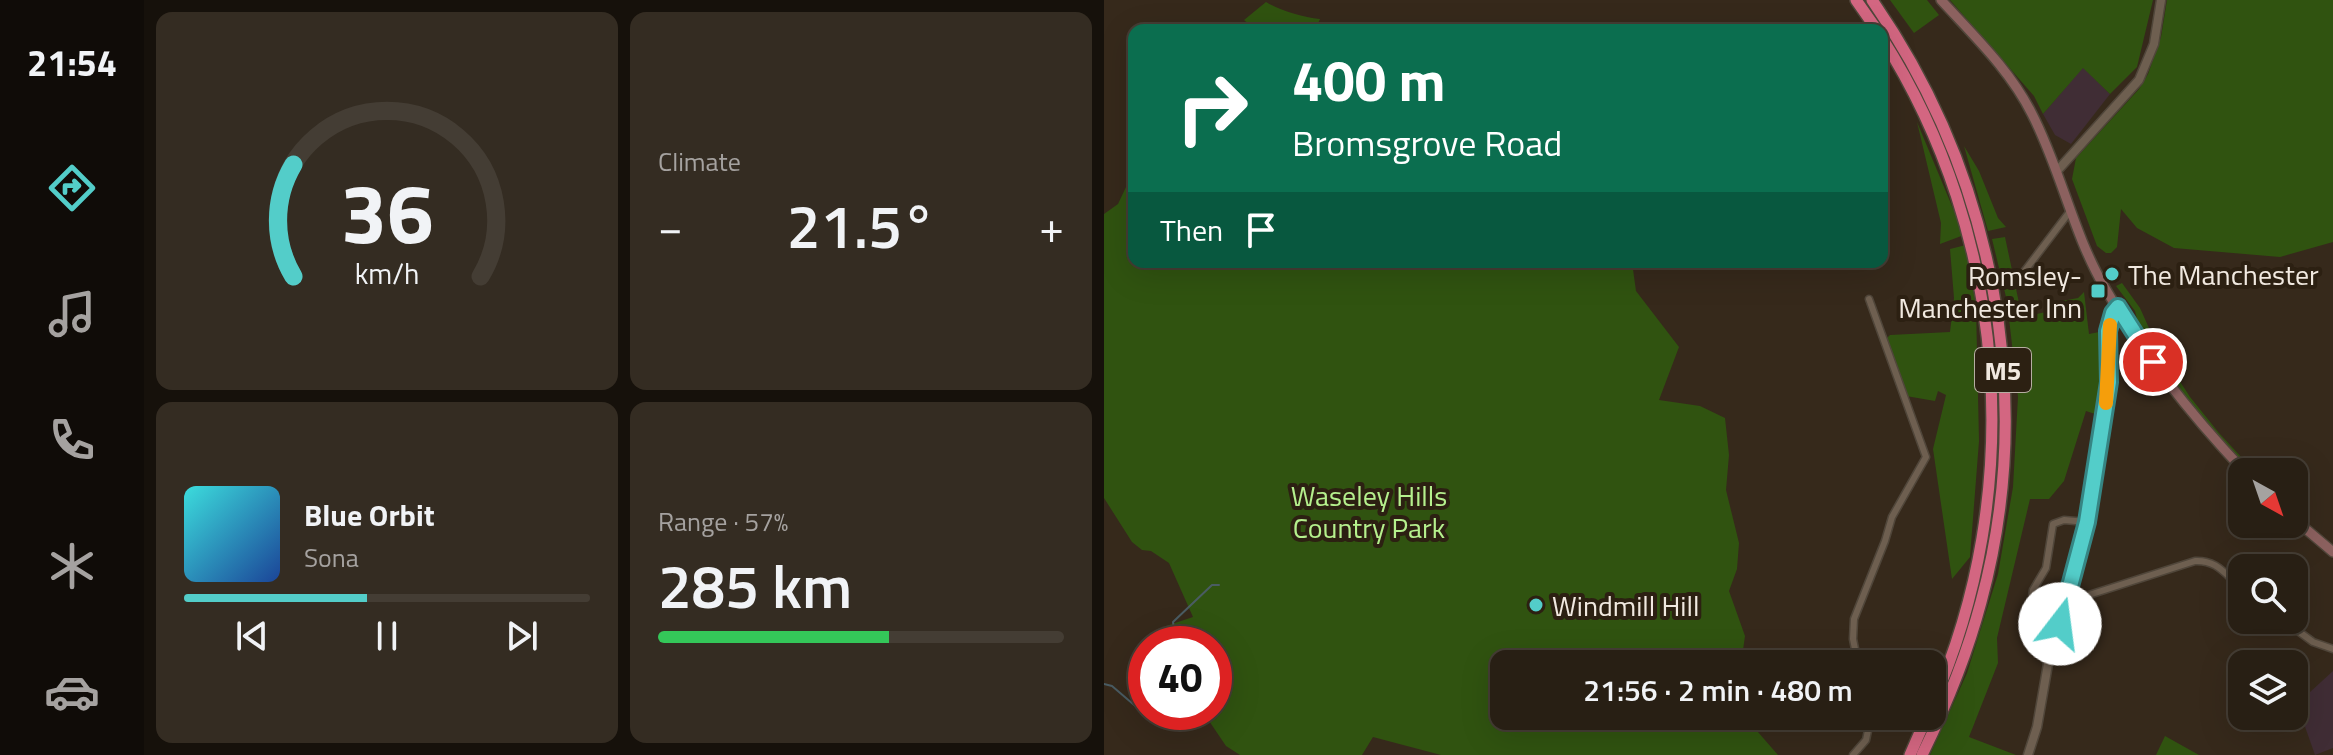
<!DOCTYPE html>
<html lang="en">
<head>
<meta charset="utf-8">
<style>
	:root { --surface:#281f14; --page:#342c22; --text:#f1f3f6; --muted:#a5a2a0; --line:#443d34; --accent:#53cdc9 }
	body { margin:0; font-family:"Titillium Web",sans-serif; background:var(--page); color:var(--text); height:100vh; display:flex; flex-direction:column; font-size:30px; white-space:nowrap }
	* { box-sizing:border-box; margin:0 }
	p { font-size:26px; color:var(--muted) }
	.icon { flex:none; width:44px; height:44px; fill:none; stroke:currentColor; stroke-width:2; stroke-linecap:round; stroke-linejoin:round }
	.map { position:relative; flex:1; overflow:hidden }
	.details { display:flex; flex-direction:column; gap:12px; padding:12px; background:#16110b; width:960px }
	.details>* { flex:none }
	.guide { position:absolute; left:24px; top:24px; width:760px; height:244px; border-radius:16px; box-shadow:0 8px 32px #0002,0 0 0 2px var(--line); background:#0b6e4f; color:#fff; overflow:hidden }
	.needle { width:52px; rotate:140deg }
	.fabs { position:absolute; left:1124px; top:458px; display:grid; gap:16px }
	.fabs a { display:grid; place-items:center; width:80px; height:80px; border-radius:16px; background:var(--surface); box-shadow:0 8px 32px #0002,0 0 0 2px var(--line); font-size:40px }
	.speed { position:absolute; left:24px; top:626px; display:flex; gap:16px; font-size:40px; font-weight:700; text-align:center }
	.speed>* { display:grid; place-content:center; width:104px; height:104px; border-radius:50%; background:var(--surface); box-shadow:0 8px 32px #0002,0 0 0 2px var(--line); line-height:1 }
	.speed .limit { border:12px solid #d22; background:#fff; color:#111 }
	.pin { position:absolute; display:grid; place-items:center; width:68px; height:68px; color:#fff; margin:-34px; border:4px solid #fff; border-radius:50%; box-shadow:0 2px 8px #0007 }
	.me { position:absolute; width:88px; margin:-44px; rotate:15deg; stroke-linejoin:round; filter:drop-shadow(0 0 6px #0008) }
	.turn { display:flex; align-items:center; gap:28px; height:168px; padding:0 32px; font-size:36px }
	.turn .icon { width:104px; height:104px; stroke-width:2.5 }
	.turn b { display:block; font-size:56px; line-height:68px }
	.then { display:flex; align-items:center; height:76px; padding:0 32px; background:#0003; gap:16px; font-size:30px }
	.big { font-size:60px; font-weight:600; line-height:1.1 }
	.details .tile { flex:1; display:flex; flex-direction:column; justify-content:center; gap:12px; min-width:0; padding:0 28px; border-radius:16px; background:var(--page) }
	.details .dial { align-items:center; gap:0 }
	.dial svg { height:208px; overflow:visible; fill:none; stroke:var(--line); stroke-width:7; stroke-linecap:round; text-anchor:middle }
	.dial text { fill:var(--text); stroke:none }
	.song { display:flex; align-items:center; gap:24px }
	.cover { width:96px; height:96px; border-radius:12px; background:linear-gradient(135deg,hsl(180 70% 55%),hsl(220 70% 35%)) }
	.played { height:8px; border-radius:4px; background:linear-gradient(90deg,var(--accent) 45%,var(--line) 45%) }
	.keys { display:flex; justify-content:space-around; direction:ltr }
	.heat { display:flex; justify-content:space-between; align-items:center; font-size:44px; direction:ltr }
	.charge { height:12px; border-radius:6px; background:linear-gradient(90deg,#34c759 57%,var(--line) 0) }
	.details .tiles { flex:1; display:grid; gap:12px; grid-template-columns:repeat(2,1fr) }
	.trip { position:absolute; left:386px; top:650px; width:456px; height:80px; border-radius:16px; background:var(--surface); box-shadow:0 8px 32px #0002,0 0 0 2px var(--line); font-weight:600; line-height:80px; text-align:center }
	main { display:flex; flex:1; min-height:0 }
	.menu { display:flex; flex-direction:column; width:144px; justify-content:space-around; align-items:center; background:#100c08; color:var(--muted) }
	.menu .icon { width:56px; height:56px }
	.menu .active { color:var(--accent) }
	.menu b { font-size:36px; color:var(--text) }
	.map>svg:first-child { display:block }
</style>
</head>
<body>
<main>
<nav class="menu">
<b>21:54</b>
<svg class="icon active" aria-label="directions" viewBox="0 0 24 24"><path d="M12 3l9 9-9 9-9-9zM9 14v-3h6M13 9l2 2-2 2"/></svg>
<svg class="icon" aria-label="music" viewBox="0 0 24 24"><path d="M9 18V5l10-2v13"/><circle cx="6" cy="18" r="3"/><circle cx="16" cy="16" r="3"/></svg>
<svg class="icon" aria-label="phone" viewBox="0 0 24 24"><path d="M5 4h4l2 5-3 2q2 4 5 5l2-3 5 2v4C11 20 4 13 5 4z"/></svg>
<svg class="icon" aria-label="climate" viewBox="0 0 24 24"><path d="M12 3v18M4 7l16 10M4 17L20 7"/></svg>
<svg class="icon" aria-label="car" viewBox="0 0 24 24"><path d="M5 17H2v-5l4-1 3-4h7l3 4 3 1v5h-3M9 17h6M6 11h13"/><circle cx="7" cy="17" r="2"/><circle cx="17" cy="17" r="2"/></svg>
</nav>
<section class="details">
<div class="tiles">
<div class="tile dial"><svg viewBox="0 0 100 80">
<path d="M14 69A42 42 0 1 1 86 69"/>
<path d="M14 69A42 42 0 0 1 14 26" stroke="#53cdc9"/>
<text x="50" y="56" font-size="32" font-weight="700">36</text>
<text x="50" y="72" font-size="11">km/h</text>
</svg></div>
<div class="tile"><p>Climate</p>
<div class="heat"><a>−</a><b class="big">21.5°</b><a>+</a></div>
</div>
<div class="tile">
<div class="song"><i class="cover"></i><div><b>Blue Orbit</b><p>Sona</p></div></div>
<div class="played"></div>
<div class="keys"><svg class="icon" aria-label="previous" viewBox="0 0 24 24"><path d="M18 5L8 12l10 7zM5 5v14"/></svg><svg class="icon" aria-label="pause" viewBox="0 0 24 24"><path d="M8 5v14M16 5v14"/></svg><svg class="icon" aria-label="next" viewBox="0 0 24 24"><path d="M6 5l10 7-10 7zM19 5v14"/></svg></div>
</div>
<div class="tile"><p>Range · 57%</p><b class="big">285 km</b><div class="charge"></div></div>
</div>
</section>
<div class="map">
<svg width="1229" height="755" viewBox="0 0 1229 755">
	<rect width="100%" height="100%" fill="#36291b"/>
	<g fill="#402d35">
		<polygon points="979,67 1006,94 967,144 951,135 939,114"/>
		<polygon points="1229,671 1229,748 1211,755 1193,704"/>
	</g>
	<g fill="#305310">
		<polygon points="786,0 823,0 835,15 810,33"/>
		<polygon points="846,0 1049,0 1033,67 1006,94 979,68 939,114 930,96"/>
		<polygon points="1063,0 1229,0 1229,242 1176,257 1070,248 1033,228 1017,209 1013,247 1007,253 1002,253 993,246 968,179 972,158 1035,89 1044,74 1057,37"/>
		<path d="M162,2C177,11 198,17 216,19L211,30L147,26L140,20Z"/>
		<polygon points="813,122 860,235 836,244 837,223"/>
		<polygon points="860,146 875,171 894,218 902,227 884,231"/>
		<polygon points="30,170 30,262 528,262 532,291 575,347 555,400 596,406 621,418 625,455 622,490 635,543 633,569 625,591 641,636 637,664 400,664 400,716 640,716 674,755 337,755 269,737 258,755 136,755 122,746 99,712 110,712 110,644 68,644 62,626 89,617 65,563 47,551 38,550 28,542 0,498 0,214 14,204"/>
		<polygon points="901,237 918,317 951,310 952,302 974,298 980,292 985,334 1000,331 994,415 982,411 960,481 945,499 926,499 893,638 894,663 865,737 912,755 826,755 863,673 894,574 909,487 914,397 903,301 888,239"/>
		<polygon points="862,245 872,307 875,441 866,557 848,579 829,449 842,395 834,391 831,401 802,396 782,339 786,335 846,332 850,298 846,249"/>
		<polygon points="1018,283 1036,308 1053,346 1086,397 1115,433 1151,472 1145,472 1107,432 1039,342 1031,311 1012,286"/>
		<polygon points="1061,736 1095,755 1052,755"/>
	</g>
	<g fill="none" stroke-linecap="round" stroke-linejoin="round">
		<g stroke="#4a5c63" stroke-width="2">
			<polyline points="72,644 69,622 108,585 115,585"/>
			<polyline points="0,684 8,686 43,716 50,717 63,712"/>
		</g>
		<g stroke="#50463a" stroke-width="9">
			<g id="minor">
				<polyline points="913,281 967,210"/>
				<path d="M963,602L1091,561C1114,560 1121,575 1138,588"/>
				<polyline points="1179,620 1209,642 1229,649"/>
				<polyline points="754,664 749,639 750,619 781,541 788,517 822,457 765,299"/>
				<polyline points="944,664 938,655 925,618 929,590 942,568 949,524 960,520 983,522"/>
				<polyline points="749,755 762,740 767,716"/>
			</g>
		</g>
		<g stroke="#50463a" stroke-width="11">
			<g id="tertiary">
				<polyline points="953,171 1035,80 1050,44 1057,0"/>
				<polyline points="924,755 933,727 944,664 983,522 1005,382 1004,331 1014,307"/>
			</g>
		</g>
		<g stroke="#50463a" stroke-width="12">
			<g id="secondary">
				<path d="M837,0C870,36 906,70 928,114C957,170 969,234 1001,288C1039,355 1088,416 1141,472"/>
				<polyline points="1190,519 1229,552"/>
			</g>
		</g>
		<g stroke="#50463a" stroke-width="14">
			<g id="motorway">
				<polyline points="752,0 773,30"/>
				<path d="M768,0C889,174 933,396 877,602C863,655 842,706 818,755"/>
				<path d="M778,38C904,236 923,491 828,705"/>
				<polyline points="806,755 823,716"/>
			</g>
		</g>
		<use href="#minor" stroke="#6e5f50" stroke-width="6"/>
		<use href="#tertiary" stroke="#6e5f50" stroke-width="8"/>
		<use href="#secondary" stroke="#8c615f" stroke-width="9"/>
		<use href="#motorway" stroke="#d36681" stroke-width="11"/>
	</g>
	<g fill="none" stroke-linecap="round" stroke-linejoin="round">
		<g stroke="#368583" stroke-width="20">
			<polyline id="route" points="956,624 983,522 1005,382 1004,331 1009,313 1014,307 1049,362"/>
		</g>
		<use href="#route" stroke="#53cdc9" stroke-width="14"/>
		<polyline stroke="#f59e0b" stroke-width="14" points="1002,403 1006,325"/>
	</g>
	<g fill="#53cdc9" stroke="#2c2012" stroke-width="3">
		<circle cx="1008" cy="274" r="8"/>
		<rect x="986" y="283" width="16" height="16" rx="4"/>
		<circle cx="432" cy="605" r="8"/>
	</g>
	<g text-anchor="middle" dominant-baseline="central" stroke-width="8" stroke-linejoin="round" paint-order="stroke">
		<rect fill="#2c2012" stroke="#b6ada2" stroke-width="2" x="871" y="348" width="56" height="44" rx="6"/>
		<g font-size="26" font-weight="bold" fill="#f1e9e0">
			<text x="899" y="370">M5</text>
		</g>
		<g font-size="28" fill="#f1e9e0" stroke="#2c2012" text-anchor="start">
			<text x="1024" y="274">The Manchester</text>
			<text x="978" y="275" text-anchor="end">Romsley-<tspan x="978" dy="32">Manchester Inn</tspan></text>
			<text x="448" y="605">Windmill Hill</text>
		</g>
		<g font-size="28" fill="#b5f08d" stroke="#2c2012">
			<text x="265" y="495">Waseley Hills<tspan x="265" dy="32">Country Park</tspan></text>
		</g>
	</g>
</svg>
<div class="fabs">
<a><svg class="needle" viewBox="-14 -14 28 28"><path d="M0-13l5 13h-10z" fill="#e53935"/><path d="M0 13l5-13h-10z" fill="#a5a2a0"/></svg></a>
<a><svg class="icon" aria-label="search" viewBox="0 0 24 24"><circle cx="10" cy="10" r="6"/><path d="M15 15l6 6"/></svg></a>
<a><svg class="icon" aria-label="layers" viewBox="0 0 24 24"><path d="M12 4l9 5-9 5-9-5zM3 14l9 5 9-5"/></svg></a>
</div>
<div class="speed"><div class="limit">40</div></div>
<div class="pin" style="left:1049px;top:362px;background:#d93025"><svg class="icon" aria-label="arrive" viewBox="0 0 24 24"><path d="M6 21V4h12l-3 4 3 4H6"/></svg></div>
<svg class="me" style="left:956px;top:624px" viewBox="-20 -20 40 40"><circle r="19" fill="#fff"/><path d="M0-13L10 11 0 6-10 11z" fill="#53cdc9"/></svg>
<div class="trip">21:56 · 2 min · 480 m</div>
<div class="guide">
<div class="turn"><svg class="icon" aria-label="right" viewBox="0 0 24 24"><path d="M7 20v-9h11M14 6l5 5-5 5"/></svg><div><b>400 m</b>Bromsgrove Road</div></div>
<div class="then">Then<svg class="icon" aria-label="arrive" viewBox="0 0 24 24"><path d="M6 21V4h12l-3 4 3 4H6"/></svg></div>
</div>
</div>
</main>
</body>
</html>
